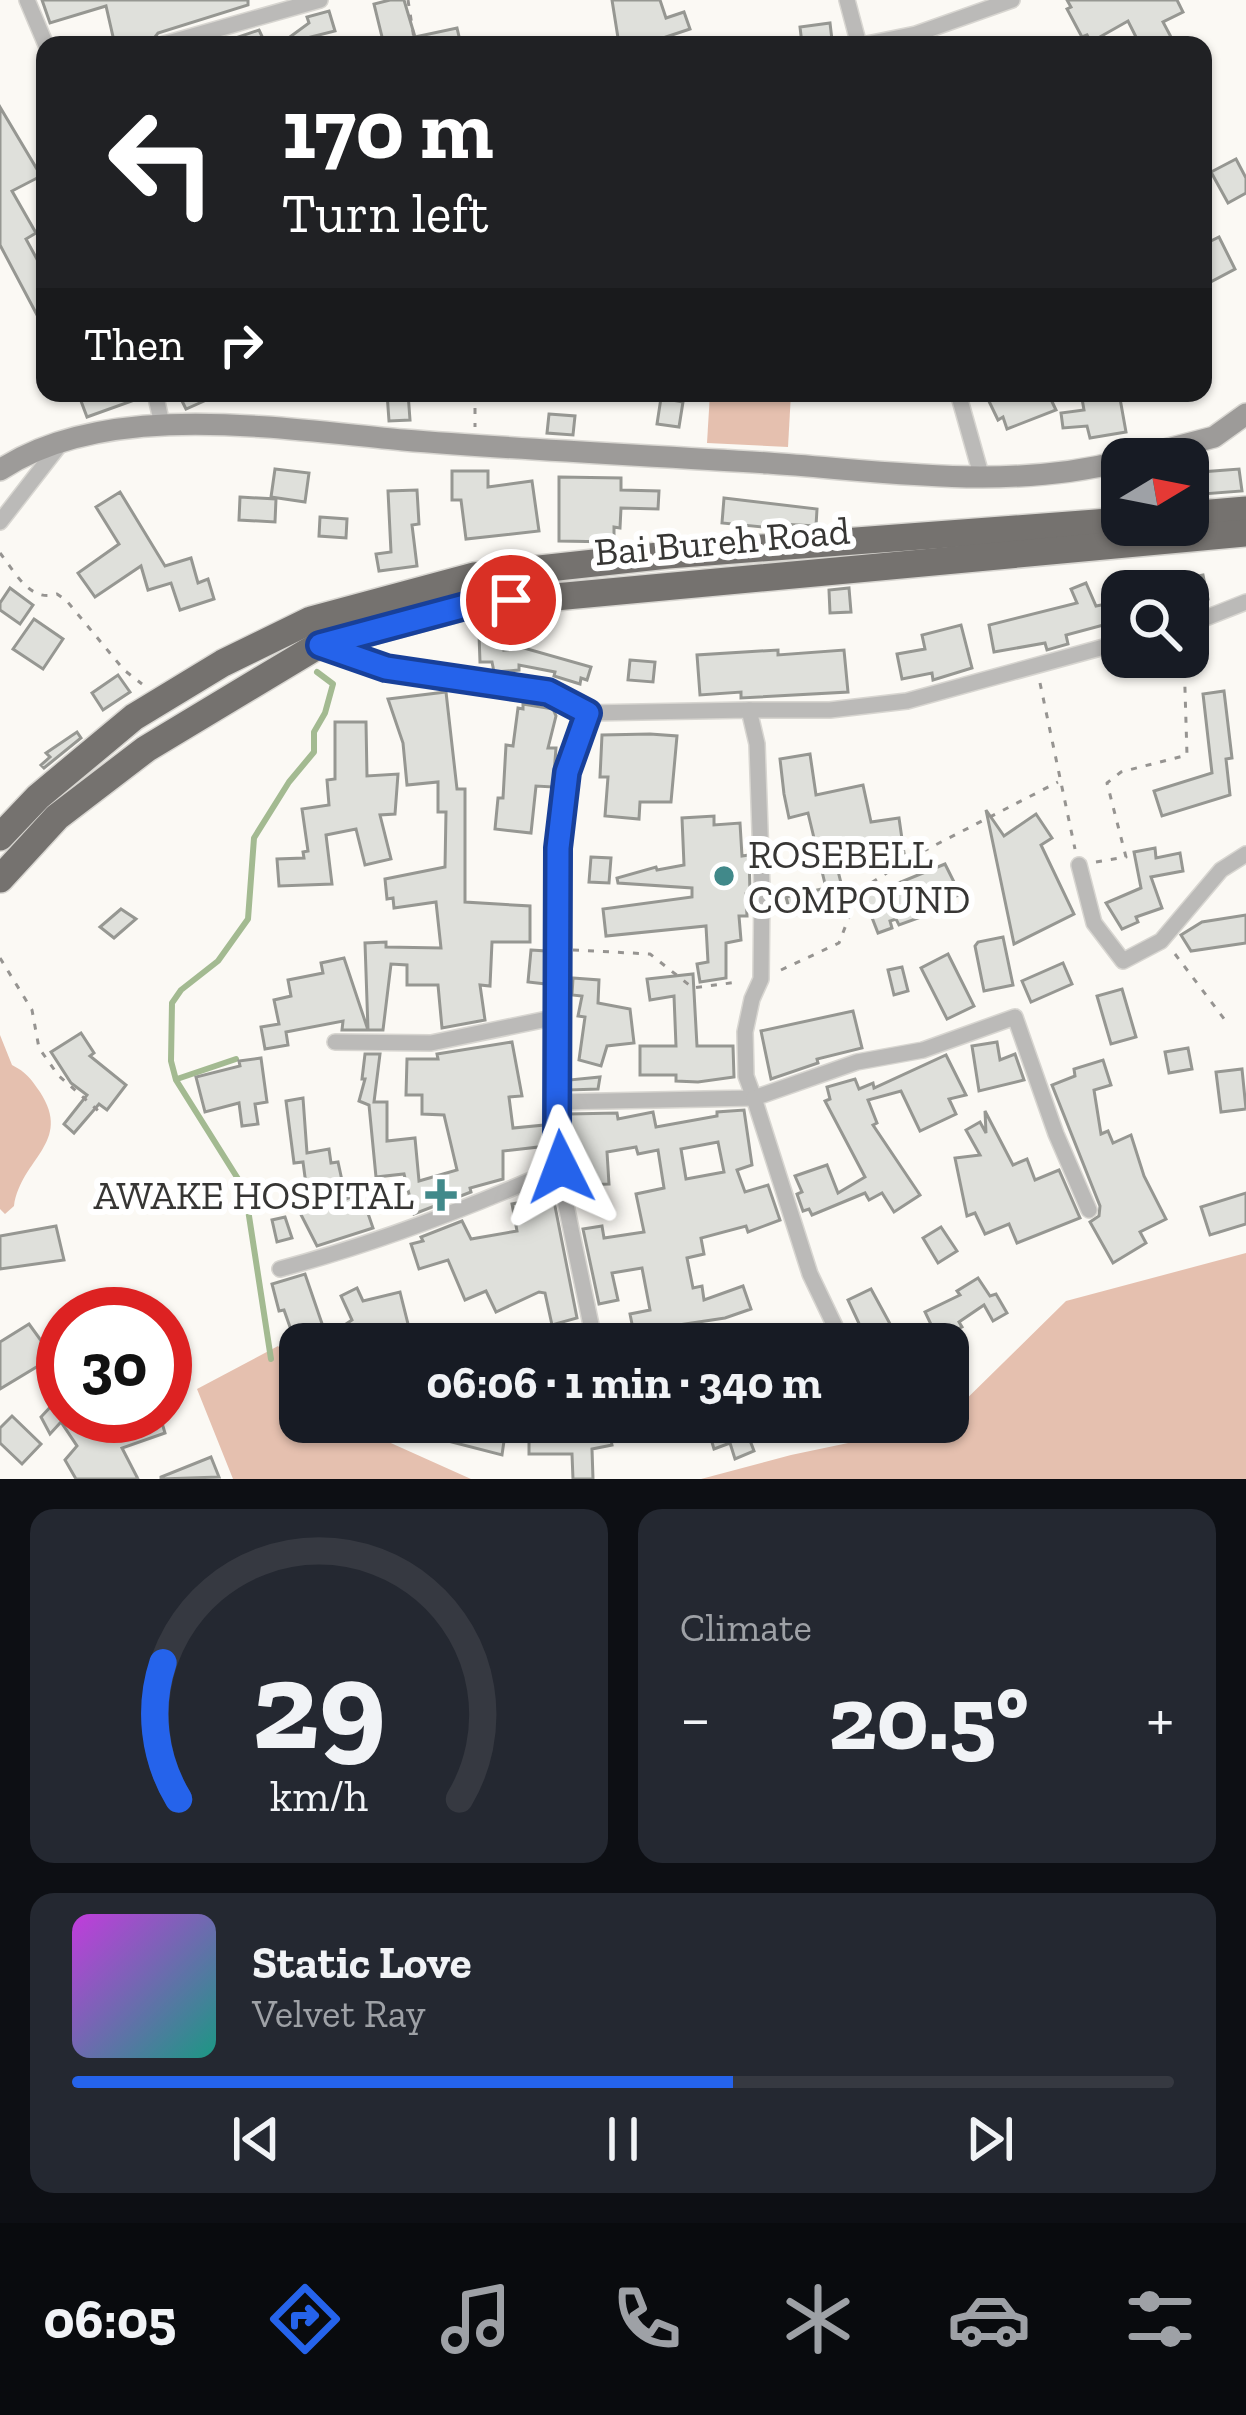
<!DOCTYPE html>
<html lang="en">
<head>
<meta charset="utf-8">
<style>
	:root { --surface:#171b24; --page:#242831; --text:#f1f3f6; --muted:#9ea1a6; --line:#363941; --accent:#2563eb }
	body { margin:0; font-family:"Zilla Slab",serif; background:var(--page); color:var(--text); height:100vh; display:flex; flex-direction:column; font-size:45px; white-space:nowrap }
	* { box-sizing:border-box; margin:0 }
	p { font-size:39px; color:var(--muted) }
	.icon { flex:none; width:66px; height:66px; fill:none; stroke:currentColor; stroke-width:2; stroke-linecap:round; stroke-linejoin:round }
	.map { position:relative; height:1479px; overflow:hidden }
	.panel { display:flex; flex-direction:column; gap:30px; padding:30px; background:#0d0f14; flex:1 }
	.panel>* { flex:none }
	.top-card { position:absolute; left:36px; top:36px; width:1176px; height:366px; border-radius:24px; box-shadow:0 3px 9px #0004; background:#202124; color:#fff; overflow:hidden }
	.needle { width:78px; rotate:80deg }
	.fabs { position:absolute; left:1101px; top:438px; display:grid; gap:24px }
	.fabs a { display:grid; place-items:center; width:108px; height:108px; border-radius:24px; background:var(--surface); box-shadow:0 3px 9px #0004; font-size:60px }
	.speed { position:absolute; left:36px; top:1287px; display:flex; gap:24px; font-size:60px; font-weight:700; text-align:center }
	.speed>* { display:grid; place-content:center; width:156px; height:156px; border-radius:50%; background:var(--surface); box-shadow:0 3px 9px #0004; line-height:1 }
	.speed .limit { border:18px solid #d22; background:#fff; color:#111 }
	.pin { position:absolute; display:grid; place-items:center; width:102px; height:102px; color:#fff; margin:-51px; border:6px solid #fff; border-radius:50%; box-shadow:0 3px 12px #0007 }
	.me { position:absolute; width:132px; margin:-66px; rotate:357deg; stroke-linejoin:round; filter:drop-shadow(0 0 9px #0008) }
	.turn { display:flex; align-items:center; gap:42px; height:252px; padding:0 48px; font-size:54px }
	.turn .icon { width:156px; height:156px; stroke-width:2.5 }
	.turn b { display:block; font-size:84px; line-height:102px }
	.then { display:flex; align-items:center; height:114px; padding:0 48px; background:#0003; gap:24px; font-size:45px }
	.big { font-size:90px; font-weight:700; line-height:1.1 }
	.panel .tile { flex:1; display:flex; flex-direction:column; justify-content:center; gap:18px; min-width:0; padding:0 42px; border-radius:24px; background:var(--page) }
	.panel .dial { align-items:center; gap:0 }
	.dial svg { height:312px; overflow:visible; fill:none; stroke:var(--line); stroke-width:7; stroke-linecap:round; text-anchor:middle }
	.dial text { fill:var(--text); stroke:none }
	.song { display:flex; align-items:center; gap:36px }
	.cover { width:144px; height:144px; border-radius:18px; background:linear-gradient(135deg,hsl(290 70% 55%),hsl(170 70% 35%)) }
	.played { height:12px; border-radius:6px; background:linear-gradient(90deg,var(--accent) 60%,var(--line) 60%) }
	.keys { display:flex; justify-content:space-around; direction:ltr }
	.heat { display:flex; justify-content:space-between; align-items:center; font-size:66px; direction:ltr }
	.panel .tiles { flex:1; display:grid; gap:30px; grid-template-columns:1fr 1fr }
	.tile:last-child { grid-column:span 2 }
	.trip { position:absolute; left:279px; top:1323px; width:690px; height:120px; border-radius:24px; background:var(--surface); box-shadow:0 3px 9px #0004; font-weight:700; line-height:120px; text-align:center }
	.menu { display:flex; height:192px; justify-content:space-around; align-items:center; background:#090b0e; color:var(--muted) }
	.menu .icon { width:84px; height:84px }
	.menu .selected { color:var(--accent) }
	.menu b { font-size:54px; color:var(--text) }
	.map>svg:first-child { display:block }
</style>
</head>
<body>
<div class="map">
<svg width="1246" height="1479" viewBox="0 0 1246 1479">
	<rect width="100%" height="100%" fill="#fbf9f4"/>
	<g fill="#e5c0af">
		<polygon points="710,393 791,393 788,447 707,443"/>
		<path d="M0,1035L12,1065C26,1072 31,1079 40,1092C73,1143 21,1158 14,1206L5,1214L0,1209Z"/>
		<polygon points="1246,1253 1246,1479 701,1479 791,1455 948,1422 948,1417 1066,1301"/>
		<polygon points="278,1346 300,1371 300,1422 344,1422 471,1479 233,1479 197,1389"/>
	</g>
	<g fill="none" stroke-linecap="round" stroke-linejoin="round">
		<g stroke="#a3ba91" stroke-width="6">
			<polyline points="177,1079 236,1059"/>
			<polyline points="271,1359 245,1190 176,1080 171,1061 172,1003 181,990 218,961 248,919 254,838 289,782 314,752 314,732 325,713 333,684 317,672"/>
		</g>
	</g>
	<g fill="#dfe0db" stroke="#969792" stroke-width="3" fill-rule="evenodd">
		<polygon points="42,0 248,0 248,5 158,33 149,45 132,45 131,38 114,41 106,6 50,23"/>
		<polygon points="390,0 404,0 415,37 457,28 461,45 384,45 374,4"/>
		<polygon points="612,0 660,0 666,18 684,12 690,29 657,40 619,44"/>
		<polygon points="1067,0 1177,0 1183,12 1163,22 1171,37 1155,45 1140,45 1128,21 1091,42 1087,35 1082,37 1067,9 1071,7"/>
		<polygon points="329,11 335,31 279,45 309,23 307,17"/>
		<polygon points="830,23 832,40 802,44 800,27"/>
		<polygon points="259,30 266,45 205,45 221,43"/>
		<polygon points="0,107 41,176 12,191 36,233 26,239 45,274 45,330 0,245"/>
		<polygon points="1236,159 1246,178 1246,193 1228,203 1211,172"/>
		<polygon points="1219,237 1235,269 1203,286 1203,245"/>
		<polygon points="78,393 143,393 143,397 87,417"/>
		<polygon points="178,393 222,393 186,409"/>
		<polygon points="387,393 408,393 410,420 389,421"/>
		<polygon points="985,393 1048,393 1056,410 1007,429 1003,417 998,420"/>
		<polygon points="1081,393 1119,393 1126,432 1090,438 1087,426 1063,428 1061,413 1084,410"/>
		<polygon points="661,398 683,402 679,427 657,424"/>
		<polygon points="549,414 575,416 573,435 547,433"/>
		<polygon points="275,469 309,473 305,502 271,497"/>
		<polygon points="1239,469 1242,491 1203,494 1201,472"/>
		<polygon points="452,471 488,471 488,487 532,481 539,531 466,539 461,500 452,500"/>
		<polygon points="559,477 621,478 621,490 659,491 658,509 621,508 620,528 614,527 614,542 559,541"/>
		<polygon points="417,490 419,524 412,525 417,566 379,571 376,554 391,552 388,491"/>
		<polygon points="120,492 165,566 191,558 198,583 208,579 214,599 180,610 171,583 148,590 141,566 95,597 78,573 119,544 96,507"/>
		<polygon points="240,497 276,499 275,522 239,520"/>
		<polygon points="724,498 817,509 816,526 763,523 762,527 722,523"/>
		<polygon points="320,517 347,519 346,538 319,536"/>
		<polygon points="1172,572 1173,581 1203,575 1208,599 1188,603 1188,591 1150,591 1147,577"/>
		<polygon points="1086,583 1096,606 1122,601 1122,620 1066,635 1068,644 1047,650 1045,643 994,652 989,625 1077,603 1071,589"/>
		<polygon points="10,588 33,605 20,624 0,610 0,603"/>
		<polygon points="849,588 851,612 830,613 829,590"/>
		<polygon points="34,619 63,639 43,669 13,649"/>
		<polygon points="961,625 972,668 933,680 932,673 902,679 897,654 925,649 922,635"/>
		<polygon points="504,633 504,650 524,648 591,667 587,680 581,678 580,684 554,676 555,672 519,665 519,670 494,672 492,662 480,662 479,634"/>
		<polygon points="778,650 778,655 844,650 848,692 741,698 741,692 700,695 697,655"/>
		<polygon points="630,660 655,662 653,682 628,680"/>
		<polygon points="118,675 130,692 103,710 92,693"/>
		<polygon points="1224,691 1232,758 1226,759 1230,795 1162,816 1154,791 1212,773 1203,694"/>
		<polygon points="446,692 457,789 465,789 465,902 530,906 530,942 492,942 490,986 480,985 485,1020 442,1028 438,985 407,985 407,965 391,964 383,1030 342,1030 343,1021 286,1032 288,1045 265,1049 261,1027 279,1024 274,1000 291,996 288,980 323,973 321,963 344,958 368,1030 365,943 386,942 386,947 441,948 436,902 394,908 393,898 387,899 385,879 445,867 446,812 438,812 438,782 407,785 403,743 388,699"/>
		<polygon points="523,704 553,709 556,716 548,748 556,748 553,787 536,786 531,833 495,829 498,798 503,798 506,745 513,746 518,708 523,709"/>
		<polygon points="335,722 366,722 367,776 398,774 395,814 380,815 391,859 365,865 356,829 326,835 332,884 279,886 277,859 304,858 303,852 308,851 302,809 329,805 327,780 335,779"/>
		<polygon points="77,732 81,738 44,768 41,765 50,757 46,753"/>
		<polygon points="650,734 677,736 671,802 640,802 639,819 605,816 608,777 600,777 602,735"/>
		<polygon points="810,754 816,795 863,785 871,822 899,818 904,853 851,861 837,867 846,903 791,916 786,897 826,888 808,813 789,818 784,794 780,759"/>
		<polygon points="986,810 1004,836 1036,814 1052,838 1041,845 1074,914 1014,944"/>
		<polygon points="714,816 714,825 740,823 742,856 749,855 750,894 746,894 747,916 739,916 741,940 726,943 726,978 700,982 697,964 708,962 706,926 606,936 603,909 692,897 692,888 618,883 617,878 656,867 657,870 684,865 682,818"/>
		<polygon points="1155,848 1156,858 1180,853 1183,871 1151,877 1162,908 1136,917 1138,922 1122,929 1106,903 1141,888 1134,852"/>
		<polygon points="591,857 611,858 609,883 589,882"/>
		<polygon points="945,864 960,894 943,903 946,908 899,925 896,919 890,921 892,928 878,933 864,897"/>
		<polygon points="121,909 136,919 114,938 100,927"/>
		<polygon points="1246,915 1246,943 1191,951 1181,935 1202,922"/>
		<polygon points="1003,937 1013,985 984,991 975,946 978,942"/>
		<polygon points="531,950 546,951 546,984 528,982"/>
		<polygon points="948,954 974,1006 947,1019 921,968"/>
		<polygon points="1063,963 1072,984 1031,1002 1022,981"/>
		<polygon points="902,967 908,991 894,995 888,970"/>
		<polygon points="693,974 697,1046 733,1046 734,1077 698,1082 676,1081 676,1075 640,1075 640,1046 676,1046 674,996 650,1000 647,979"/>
		<polygon points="573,978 599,980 598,1003 630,1009 634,1043 607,1046 601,1066 579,1060 585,1017 578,1016 582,996 572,995"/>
		<polygon points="1122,989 1136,1037 1111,1044 1097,996"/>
		<polygon points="853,1011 862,1048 817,1059 818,1063 771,1079 761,1031"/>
		<polygon points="81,1033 94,1053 90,1056 126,1085 107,1110 99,1104 74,1133 64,1124 87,1095 71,1083 51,1052"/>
		<polygon points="512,1042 522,1096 509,1097 513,1128 545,1125 546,1149 540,1151 539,1147 503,1151 503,1179 470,1188 471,1192 414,1214 404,1174 376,1177 369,1105 359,1101 365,1079 362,1079 365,1054 380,1054 374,1102 387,1102 387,1141 415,1138 419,1181 457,1170 444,1115 422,1114 422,1095 406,1095 407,1059 438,1059 437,1054"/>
		<polygon points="997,1042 1000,1060 1015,1054 1024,1080 979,1091 972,1046"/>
		<polygon points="1188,1048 1192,1069 1169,1073 1165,1052"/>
		<polygon points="946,1055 966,1095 949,1099 956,1114 920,1131 901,1091 868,1100 877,1123 873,1125 920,1195 894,1212 882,1193 869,1200 865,1193 812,1215 809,1209 803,1211 797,1194 802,1192 795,1176 827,1165 838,1193 865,1177 825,1101 830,1099 827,1087 855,1079 859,1089 873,1083 874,1088"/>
		<polygon points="261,1058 267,1102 255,1104 258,1124 242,1126 239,1103 205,1112 196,1077 240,1066 239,1061"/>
		<polygon points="1103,1060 1111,1085 1094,1090 1101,1134 1108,1131 1113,1143 1131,1135 1144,1176 1166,1219 1140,1232 1146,1243 1113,1263 1090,1222 1099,1216 1100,1206 1052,1085 1075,1076 1074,1069"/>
		<polygon points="1242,1069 1246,1109 1221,1112 1216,1072"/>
		<polygon points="600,1077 598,1089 569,1090 569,1080"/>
		<polygon points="303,1098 307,1153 329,1149 331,1163 338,1162 346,1199 361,1193 373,1228 317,1246 292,1197 307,1192 303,1162 294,1163 286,1101"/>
		<path d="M744,1110L752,1165L737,1170L745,1192L768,1185L780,1220L748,1232L746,1226L701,1238L704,1254L687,1258L693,1288L702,1286L704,1300L743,1286L751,1309L725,1318L672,1326L674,1332L656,1336L657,1344H636L630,1314L650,1310L642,1268L612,1273L618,1300L599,1304L583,1229L602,1226L604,1238L644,1232L636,1194L664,1188L658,1150L638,1154L636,1147L607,1152L609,1184L575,1185L569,1114L617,1113L618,1119L653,1112L656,1127L717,1116V1112ZM718,1142L724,1172L686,1179L681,1149Z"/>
		<polygon points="985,1111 1013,1165 1027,1159 1035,1180 1059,1170 1080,1218 1017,1243 1009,1224 985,1234 975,1213 967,1216 955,1158 980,1155 966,1130 980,1122 986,1133"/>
		<polygon points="1246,1193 1246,1224 1210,1235 1201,1207"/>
		<polygon points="553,1196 577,1318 552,1325 545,1293 539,1292 496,1312 486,1291 465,1300 448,1260 419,1269 411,1244 423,1241 421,1237 462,1221 471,1239 517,1231 512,1204"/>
		<polygon points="285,1217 292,1238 277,1242 272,1220"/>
		<polygon points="56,1226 64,1260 0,1269 0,1236"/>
		<polygon points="941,1227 957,1251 938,1263 923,1238"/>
		<polygon points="305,1274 329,1344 296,1344 284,1310 279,1311 272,1284"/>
		<polygon points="978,1278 990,1296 996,1294 1007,1313 993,1321 984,1305 959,1322 962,1327 938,1339 925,1312 960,1295 957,1291"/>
		<polygon points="357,1288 363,1301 400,1292 413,1344 363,1344 358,1336 354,1338 346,1324 352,1320 341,1296"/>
		<polygon points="871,1289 889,1322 900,1344 873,1344 866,1328 862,1330 848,1300"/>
		<polygon points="29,1324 53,1357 0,1389 0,1342"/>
		<polygon points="55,1402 63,1416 108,1416 112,1422 129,1416 160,1416 165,1433 122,1448 138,1479 76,1479 65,1460 77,1446 61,1422 50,1434 41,1417"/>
		<polygon points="12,1416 41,1444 22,1464 0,1443 0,1428"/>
		<polygon points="447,1422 487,1422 506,1427 502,1455 440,1439"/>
		<polygon points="529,1422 598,1422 598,1428 608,1426 612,1445 592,1449 593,1479 573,1479 572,1454 529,1454"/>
		<polygon points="706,1422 743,1422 754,1451 735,1459 730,1443 714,1449"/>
		<polygon points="211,1457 219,1477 161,1479 161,1477"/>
	</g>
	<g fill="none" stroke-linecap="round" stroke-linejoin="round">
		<g stroke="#d8d6d1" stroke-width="18">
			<g id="street">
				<polyline points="27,0 46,45"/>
				<polyline points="847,0 859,45"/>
				<polyline points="161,45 320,0"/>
				<polyline points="862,45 916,34 1012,0"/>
				<polyline points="155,393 162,424"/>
				<polyline points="958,393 982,478"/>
				<polyline points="0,522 62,442"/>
				<polyline points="1188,625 1246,602"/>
				<polyline points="322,646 386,668 548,692 588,713 749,710 757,744 762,889 761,979 752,999 745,1032 746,1076 754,1098 557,1102"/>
				<polyline points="749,710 830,710 907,701 1122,642"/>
				<polyline points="588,713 567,772 558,848 557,1139 566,1205 595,1344"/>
				<polyline points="1079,865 1094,923 1123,961 1161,941 1221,870 1246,854"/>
				<polyline points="335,1042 431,1043 557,1017"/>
				<path d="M280,1269C377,1243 469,1208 561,1167"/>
				<polyline points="843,1343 810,1274 754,1098 857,1062 923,1050 1015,1017 1056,1134 1089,1210"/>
			</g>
		</g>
		<g stroke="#d8d6d1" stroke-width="24">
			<g id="secondary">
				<polyline points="1130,459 1214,437 1246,414"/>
				<path d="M0,470C107,399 281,429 403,440C524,450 646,455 768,463C885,471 1007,491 1122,461"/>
			</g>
		</g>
		<g stroke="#d8d6d1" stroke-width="30">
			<g id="highway">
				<polyline points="1188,515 1246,510"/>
				<polyline points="0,837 38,797 134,717 223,663 311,620 474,576 668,555 1122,521"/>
				<polyline points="0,879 57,817 146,749 319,645 469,605 1246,533"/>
			</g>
		</g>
		<g stroke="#969491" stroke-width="3" stroke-dasharray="6 9" stroke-linecap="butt">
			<polyline points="408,0 415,45"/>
			<polyline points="475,393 475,427"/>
			<path d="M0,553C15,572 30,603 57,594L66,600L124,670L142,684"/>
			<polyline points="1040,683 1075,849"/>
			<polyline points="1096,862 1126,857 1107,783 1121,772 1187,755 1184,657"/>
			<polyline points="573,950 650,954 693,988 738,982"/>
			<polyline points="1175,954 1225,1020"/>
			<polyline points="0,958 32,1010 39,1048 58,1075 103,1115"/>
			<polyline points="781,970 839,943 859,891 908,859 1058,782"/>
		</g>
		<use href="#street" stroke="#bbbab8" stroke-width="15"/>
		<use href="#secondary" stroke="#9d9b99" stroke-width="21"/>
		<use href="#highway" stroke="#75726f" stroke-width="27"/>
	</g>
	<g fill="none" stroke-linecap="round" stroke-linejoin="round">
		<g stroke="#184099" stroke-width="30">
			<polyline id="route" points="511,600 469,605 320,645 386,668 548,692 588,713 567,772 558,848 557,1139 561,1167"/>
		</g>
		<use href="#route" stroke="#2563eb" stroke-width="21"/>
	</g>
	<g fill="#41898a" stroke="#fff" stroke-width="4.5">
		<circle cx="724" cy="876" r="12"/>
		<path d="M435 1177h12v12h12v12h-12v12h-12v-12h-12v-12h12z"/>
	</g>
	<g text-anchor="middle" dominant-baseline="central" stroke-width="12" stroke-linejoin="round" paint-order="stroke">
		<g font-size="39" fill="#373634" stroke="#fff">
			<text transform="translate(722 541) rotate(-5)">Bai Bureh Road</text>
		</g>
		<g font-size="39" fill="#373634" stroke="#fff" text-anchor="start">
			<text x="748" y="854">ROSEBELL<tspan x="748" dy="45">COMPOUND</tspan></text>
			<text x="414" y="1195" text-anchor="end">AWAKE HOSPITAL</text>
		</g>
	</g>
</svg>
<div class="fabs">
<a><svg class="needle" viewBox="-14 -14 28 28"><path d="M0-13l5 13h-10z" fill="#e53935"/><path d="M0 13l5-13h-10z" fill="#9ea1a6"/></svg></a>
<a><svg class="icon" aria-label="search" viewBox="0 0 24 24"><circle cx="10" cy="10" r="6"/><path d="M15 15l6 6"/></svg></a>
</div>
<div class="speed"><div class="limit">30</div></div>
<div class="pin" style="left:511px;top:600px;background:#d93025"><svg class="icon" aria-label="arrive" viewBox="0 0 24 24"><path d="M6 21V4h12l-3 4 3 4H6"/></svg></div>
<svg class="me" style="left:561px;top:1167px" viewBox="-20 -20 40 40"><path d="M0-17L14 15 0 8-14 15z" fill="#2563eb" stroke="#fff" stroke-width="4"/></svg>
<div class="trip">06:06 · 1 min · 340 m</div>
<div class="top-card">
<div class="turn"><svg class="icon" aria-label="left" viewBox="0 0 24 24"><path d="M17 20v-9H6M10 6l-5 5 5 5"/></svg><div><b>170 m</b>Turn left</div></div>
<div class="then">Then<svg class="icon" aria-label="right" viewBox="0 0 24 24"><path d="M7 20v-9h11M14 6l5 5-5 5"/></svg></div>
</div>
</div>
<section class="panel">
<div class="tiles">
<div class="tile dial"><svg viewBox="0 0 100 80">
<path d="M14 69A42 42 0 1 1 86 69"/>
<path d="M14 69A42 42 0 0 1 10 34" stroke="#2563eb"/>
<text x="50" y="56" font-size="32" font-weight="700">29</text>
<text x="50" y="72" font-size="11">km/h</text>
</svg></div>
<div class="tile"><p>Climate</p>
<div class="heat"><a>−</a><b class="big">20.5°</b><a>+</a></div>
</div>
<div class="tile">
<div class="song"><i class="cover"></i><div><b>Static Love</b><p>Velvet Ray</p></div></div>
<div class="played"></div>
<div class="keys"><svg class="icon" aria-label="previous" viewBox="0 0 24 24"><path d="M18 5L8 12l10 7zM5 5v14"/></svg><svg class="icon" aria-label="pause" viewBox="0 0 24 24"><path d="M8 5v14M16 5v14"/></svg><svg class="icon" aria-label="next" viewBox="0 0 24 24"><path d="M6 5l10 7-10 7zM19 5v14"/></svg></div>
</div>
</div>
</section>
<nav class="menu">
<b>06:05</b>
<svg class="icon selected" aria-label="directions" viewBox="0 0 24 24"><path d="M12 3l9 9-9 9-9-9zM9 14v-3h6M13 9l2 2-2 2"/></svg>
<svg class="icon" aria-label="music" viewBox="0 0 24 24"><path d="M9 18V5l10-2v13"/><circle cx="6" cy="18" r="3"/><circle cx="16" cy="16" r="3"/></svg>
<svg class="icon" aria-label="phone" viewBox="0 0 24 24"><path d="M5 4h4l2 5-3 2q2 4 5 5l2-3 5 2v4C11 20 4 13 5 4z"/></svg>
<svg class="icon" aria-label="climate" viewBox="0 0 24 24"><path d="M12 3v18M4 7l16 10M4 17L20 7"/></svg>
<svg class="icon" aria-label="car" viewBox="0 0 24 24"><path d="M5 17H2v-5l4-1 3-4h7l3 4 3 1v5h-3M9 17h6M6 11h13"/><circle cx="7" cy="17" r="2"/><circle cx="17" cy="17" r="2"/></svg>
<svg class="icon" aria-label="filters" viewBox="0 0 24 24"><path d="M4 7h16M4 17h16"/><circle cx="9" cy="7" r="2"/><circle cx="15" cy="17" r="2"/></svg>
</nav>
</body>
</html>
